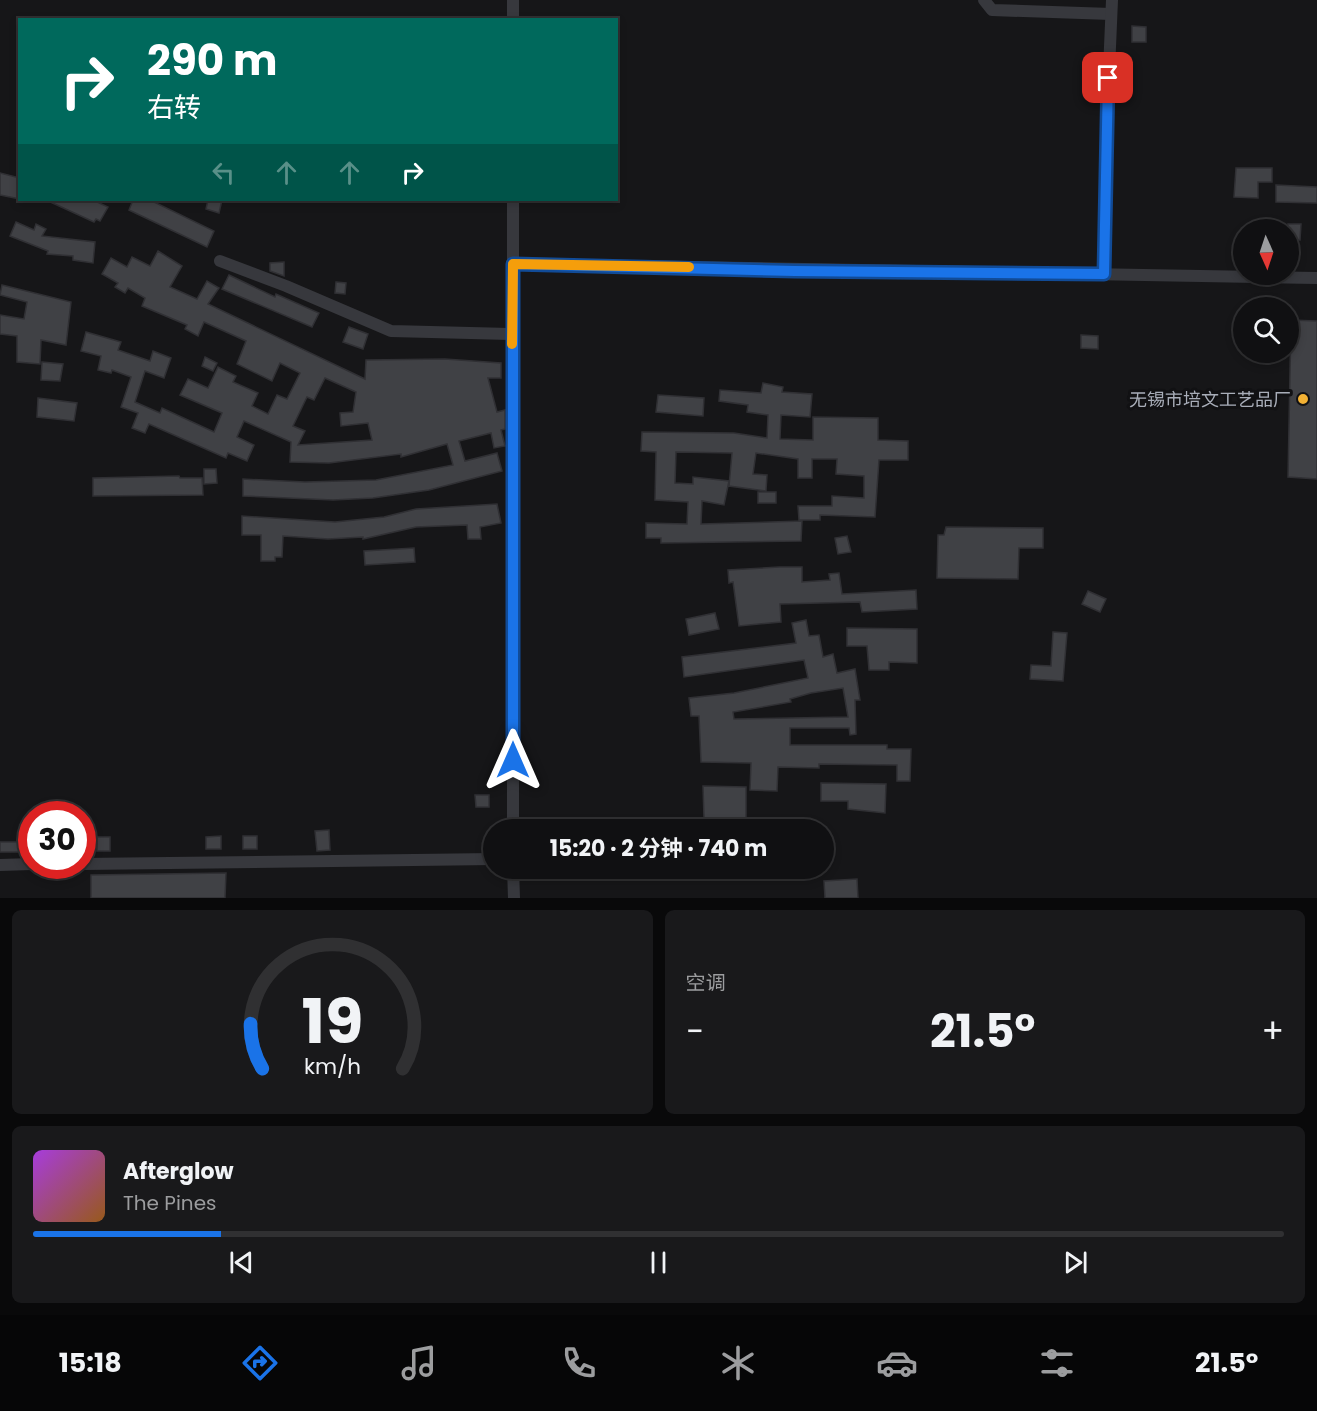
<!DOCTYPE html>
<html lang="zh">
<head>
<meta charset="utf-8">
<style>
	:root { --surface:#101012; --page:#19191b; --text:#f1f3f6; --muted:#9c9d9f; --line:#303032; --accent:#1a73e8 }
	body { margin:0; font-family:Poppins,"Noto Sans SC",sans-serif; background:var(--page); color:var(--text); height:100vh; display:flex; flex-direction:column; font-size:22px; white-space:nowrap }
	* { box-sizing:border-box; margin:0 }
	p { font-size:20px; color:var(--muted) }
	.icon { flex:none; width:33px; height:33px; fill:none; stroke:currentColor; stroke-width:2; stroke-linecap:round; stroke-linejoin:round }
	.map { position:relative; height:898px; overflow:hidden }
	.panel { display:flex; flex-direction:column; gap:12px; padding:12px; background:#09090a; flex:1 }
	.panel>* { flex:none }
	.hud { position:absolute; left:18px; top:18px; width:600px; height:183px; border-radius:0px; box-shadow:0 3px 9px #0003,0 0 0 2px var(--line); background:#00695c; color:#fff; overflow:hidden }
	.needle { width:39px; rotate:177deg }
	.tools { position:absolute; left:1233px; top:219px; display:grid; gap:12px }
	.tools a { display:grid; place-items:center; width:66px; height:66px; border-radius:50%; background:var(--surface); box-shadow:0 3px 9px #0003,0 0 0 2px var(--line); font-size:30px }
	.speed { position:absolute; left:18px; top:801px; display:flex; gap:12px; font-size:30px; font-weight:700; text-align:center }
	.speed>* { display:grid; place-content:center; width:78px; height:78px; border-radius:50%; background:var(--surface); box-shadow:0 3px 9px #0003,0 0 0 2px var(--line); line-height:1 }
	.speed .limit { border:9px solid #d22; background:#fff; color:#111 }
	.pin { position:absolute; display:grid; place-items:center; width:51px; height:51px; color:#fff; margin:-26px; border-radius:12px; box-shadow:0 3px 9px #0006 }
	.me { position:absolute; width:66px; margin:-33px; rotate:0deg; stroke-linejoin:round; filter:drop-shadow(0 0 4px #0008) }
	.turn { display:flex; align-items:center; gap:21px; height:126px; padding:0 30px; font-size:27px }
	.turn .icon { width:78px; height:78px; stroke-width:2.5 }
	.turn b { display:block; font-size:42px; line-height:51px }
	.lanes { display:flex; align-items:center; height:57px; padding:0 30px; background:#0003; justify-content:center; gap:30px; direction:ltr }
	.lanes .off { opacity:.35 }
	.big { font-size:45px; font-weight:700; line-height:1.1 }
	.panel .tile { flex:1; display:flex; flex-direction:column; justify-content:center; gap:9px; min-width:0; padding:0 21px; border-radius:9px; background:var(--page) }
	.panel .dial { align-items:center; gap:0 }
	.dial svg { height:156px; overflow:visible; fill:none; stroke:var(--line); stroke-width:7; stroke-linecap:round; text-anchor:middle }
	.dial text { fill:var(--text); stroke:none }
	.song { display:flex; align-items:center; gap:18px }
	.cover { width:72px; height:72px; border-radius:9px; background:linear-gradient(135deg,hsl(280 70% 55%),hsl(30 70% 35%)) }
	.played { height:6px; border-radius:3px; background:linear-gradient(90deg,var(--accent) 15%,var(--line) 15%) }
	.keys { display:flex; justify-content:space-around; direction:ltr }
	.heat { display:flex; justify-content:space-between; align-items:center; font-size:33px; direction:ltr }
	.panel .tiles { flex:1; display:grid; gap:12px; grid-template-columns:1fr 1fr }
	.tile:last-child { grid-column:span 2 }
	.trip { position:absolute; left:483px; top:819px; width:351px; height:60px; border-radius:30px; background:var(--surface); box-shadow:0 3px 9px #0003,0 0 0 2px var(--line); font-weight:700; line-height:60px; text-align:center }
	.tabs { display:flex; height:96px; justify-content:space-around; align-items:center; background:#060607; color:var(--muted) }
	.tabs .icon { width:42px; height:42px }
	.tabs .current { color:var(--accent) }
	.tabs b { font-size:27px; color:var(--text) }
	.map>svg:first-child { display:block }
</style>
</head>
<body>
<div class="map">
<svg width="1317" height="898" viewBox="0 0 1317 898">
	<rect width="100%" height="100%" fill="#161618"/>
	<g fill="#404145" stroke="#303034" stroke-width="1.5" fill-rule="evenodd">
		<polygon points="1132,26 1146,27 1146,42 1132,42"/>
		<polygon points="1236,168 1272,168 1272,182 1258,182 1258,198 1234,197"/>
		<polygon points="0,173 20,178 20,199 0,195"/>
		<polygon points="1276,185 1317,187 1317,203 1276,202"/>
		<polygon points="46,200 93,200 108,207 100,221 96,219 94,222"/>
		<polygon points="133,200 150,200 214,231 207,247 129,210"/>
		<polygon points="208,200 222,200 219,213 206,209"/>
		<polygon points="16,222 34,230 36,224 46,229 42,236 95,242 93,263 73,260 73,256 47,254 48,251 10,236"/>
		<polygon points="1288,224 1301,224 1300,240 1288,240"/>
		<path d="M158,251L182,266L170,287L197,299L207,281L219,288L208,304L365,379L366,360L445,359L501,363V378H488L497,412L505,410V429L501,430L505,446L494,448L491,433L459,441L465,461L497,453L502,471L429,490L373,498L333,500L243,496V479L305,482L376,480L453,465L447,444L401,457V454L329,463L290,462L291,442L244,421L237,437L254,445L247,461L228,453L226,458L149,424L145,433L132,428L138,413L121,407L131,377L112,370L111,373L98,370L101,356L81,351L86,332L121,342L118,350L150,361L153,351L171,358L164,378L145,371L135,402L160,413L162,408L214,432L222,413L180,395L188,379L208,388L218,367L236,376L233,382L258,393L252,406L268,414L277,395L287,399L300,373L280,363L272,381L237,364L246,341L204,322L198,336L185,329L187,325L142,306L145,298L128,288L125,293L115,287L118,283L102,274L111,258L127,267L132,257L150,266ZM325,378L356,392L353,412L340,413L341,426L368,423L372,440L298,445L305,431L293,426L307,397L314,400Z"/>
		<polygon points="284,262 284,276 270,271 270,263"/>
		<polygon points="229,275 275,297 276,294 319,313 312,327 222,289"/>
		<polygon points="336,282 346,283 345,294 335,293"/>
		<polygon points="2,285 71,302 66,345 41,340 40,364 17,362 17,336 0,334 0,315 24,319 27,302 0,295"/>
		<polygon points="1291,320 1317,321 1317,479 1288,477"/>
		<polygon points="349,327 368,334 363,349 343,342"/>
		<polygon points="1081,335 1098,336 1098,349 1081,348"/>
		<polygon points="205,357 217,363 213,371 202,366"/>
		<polygon points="42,362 63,364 60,381 41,380"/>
		<polygon points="763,383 783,387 782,392 812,394 810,417 781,415 780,439 813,440 813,417 878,418 878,440 908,441 908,460 879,460 875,517 820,515 820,520 799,520 798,506 832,506 832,496 864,498 864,476 836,474 837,459 812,459 812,478 798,478 798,459 756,453 753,474 767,475 766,491 729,486 732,453 676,452 675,483 693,484 693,477 729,481 724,505 702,501 701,524 802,521 801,541 661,543 661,538 646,538 646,523 687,524 688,502 655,500 656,452 641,451 642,432 734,433 767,438 768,415 747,412 748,405 719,401 720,390 761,393"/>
		<polygon points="658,395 704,398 703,416 656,412"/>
		<polygon points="38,398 77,403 74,421 37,417"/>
		<polygon points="204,469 216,469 217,483 204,484"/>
		<polygon points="179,476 180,478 202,478 203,495 93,496 93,478"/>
		<rect x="758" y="492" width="18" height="11"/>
		<polygon points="497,504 501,523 480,527 481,539 468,539 467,525 416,527 363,539 363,537 328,539 283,536 282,557 275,557 275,561 261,561 261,535 242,535 242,516 335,522 384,517 416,509"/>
		<polygon points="946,527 1043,528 1043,548 1019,548 1018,579 937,578 938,535 944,535"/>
		<polygon points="847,536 851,552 838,554 835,538"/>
		<polygon points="414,548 415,562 365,565 364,551"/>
		<polygon points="779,567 802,567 802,582 830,580 829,574 839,573 842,594 916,590 917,609 862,612 860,602 780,604 781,622 739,626 733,582 729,583 728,570"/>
		<polygon points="1088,591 1106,599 1100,612 1082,604"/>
		<polygon points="715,613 719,629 689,635 686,619"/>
		<path d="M806,620L809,636L819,635L823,657L833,654L837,673L855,669L860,700H855L856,734L850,735L849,728H790V745H887V749H911L910,781H897V765L819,764V768L778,767L777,791L750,790L751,763L701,762L699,716H691L689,698L734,693L808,678L804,660L684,677L682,657L796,643L792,623ZM843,688L848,717L734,719L733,712L791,702L790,699L811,693Z"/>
		<polygon points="847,628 917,629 917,663 889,662 889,670 869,670 867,646 847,646"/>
		<polygon points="1053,632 1067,633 1063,681 1030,679 1031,665 1051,666"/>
		<polygon points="821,783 886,784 885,813 848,809 848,801 821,801"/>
		<polygon points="703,786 746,787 746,819 704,818"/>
		<polygon points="475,795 489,795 489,807 476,807"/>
		<polygon points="329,830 330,850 317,851 315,831"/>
		<polygon points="221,836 221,849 206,849 206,837"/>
		<rect x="243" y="836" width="14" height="13"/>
		<rect x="97" y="837" width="13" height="14"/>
		<polygon points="19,839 32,839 32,852 0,852 0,842 19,842"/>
		<polygon points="226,873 225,898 91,898 91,875"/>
		<polygon points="857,879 858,898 825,898 824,881"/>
	</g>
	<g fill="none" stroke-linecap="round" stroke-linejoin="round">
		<g stroke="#37383d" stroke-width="12">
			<polyline points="984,0 992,10 1111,14"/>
			<polyline points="513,20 513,0"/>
			<polyline points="513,200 513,830"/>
			<polyline points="220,261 286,286 391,331 512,334"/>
			<polyline points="513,264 1317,278"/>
			<polyline points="1105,274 1105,164 1112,0"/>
			<polyline points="82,864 494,859"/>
			<polyline points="0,865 32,864"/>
			<polyline points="513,868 514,898"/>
		</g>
	</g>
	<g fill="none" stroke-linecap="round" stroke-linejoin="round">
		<g stroke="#114b97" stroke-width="15">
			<polyline id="route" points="513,760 513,264 795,271 1104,274 1108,78"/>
		</g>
		<use href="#route" stroke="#1a73e8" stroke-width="10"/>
		<polyline stroke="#f59e0b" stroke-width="10" points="512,344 513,264 689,267"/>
	</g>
	<circle fill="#f2b134" stroke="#111113" stroke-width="2" cx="1303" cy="399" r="6"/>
	<g text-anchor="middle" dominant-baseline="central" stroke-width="6" stroke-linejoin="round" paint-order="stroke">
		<g font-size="18" fill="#a8adb8" stroke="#111113" text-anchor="end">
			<text x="1291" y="399">无锡市培文工艺品厂</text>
		</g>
	</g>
</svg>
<div class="tools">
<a><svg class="needle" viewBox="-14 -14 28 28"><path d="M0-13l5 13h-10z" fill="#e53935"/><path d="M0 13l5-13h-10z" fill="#9c9d9f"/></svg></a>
<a><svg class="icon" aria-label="search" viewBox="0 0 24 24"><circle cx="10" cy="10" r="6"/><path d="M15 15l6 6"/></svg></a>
</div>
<div class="speed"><div class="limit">30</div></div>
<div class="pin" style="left:1108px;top:78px;background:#d93025"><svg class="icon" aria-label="arrive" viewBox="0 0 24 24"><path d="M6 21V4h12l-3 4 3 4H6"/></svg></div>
<svg class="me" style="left:513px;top:760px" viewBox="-20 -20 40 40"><path d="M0-17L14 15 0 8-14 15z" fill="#1a73e8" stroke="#fff" stroke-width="4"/></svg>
<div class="trip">15:20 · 2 分钟 · 740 m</div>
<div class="hud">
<div class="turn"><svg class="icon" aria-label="right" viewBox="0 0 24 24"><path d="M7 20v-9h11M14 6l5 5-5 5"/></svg><div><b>290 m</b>右转</div></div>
<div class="lanes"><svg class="icon off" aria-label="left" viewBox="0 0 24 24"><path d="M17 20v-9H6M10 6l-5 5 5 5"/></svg><svg class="icon off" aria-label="ahead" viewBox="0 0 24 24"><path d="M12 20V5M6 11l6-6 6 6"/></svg><svg class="icon off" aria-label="ahead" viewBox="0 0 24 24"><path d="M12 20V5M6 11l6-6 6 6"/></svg><svg class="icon" aria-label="right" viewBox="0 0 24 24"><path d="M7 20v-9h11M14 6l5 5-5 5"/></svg></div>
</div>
</div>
<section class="panel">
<div class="tiles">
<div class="tile dial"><svg viewBox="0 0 100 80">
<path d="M14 69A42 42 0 1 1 86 69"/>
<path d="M14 69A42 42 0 0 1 8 46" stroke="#1a73e8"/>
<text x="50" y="56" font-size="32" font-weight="700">19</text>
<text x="50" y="72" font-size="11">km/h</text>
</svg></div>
<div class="tile"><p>空调</p>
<div class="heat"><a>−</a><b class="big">21.5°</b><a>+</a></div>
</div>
<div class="tile">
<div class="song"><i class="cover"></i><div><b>Afterglow</b><p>The Pines</p></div></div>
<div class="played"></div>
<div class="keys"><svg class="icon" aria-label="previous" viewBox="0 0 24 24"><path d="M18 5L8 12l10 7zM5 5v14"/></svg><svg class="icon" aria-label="pause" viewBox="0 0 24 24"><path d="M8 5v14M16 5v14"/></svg><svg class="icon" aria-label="next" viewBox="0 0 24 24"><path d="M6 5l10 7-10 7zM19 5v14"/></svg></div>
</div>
</div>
</section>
<nav class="tabs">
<b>15:18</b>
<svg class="icon current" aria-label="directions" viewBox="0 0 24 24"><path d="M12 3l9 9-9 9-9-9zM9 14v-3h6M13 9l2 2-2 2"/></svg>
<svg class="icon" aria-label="music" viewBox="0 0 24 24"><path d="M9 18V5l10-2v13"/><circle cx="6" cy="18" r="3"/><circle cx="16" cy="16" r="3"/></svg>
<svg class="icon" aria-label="phone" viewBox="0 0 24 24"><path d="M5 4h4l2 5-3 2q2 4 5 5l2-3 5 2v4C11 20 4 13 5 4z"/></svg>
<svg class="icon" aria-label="climate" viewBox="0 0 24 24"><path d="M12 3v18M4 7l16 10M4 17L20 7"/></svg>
<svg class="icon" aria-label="car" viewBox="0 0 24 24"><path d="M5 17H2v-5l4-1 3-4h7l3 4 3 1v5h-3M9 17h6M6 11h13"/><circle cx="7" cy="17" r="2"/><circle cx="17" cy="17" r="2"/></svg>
<svg class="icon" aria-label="filters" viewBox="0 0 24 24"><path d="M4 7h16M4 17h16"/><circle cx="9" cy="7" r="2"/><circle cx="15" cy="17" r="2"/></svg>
<b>21.5°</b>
</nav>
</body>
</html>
